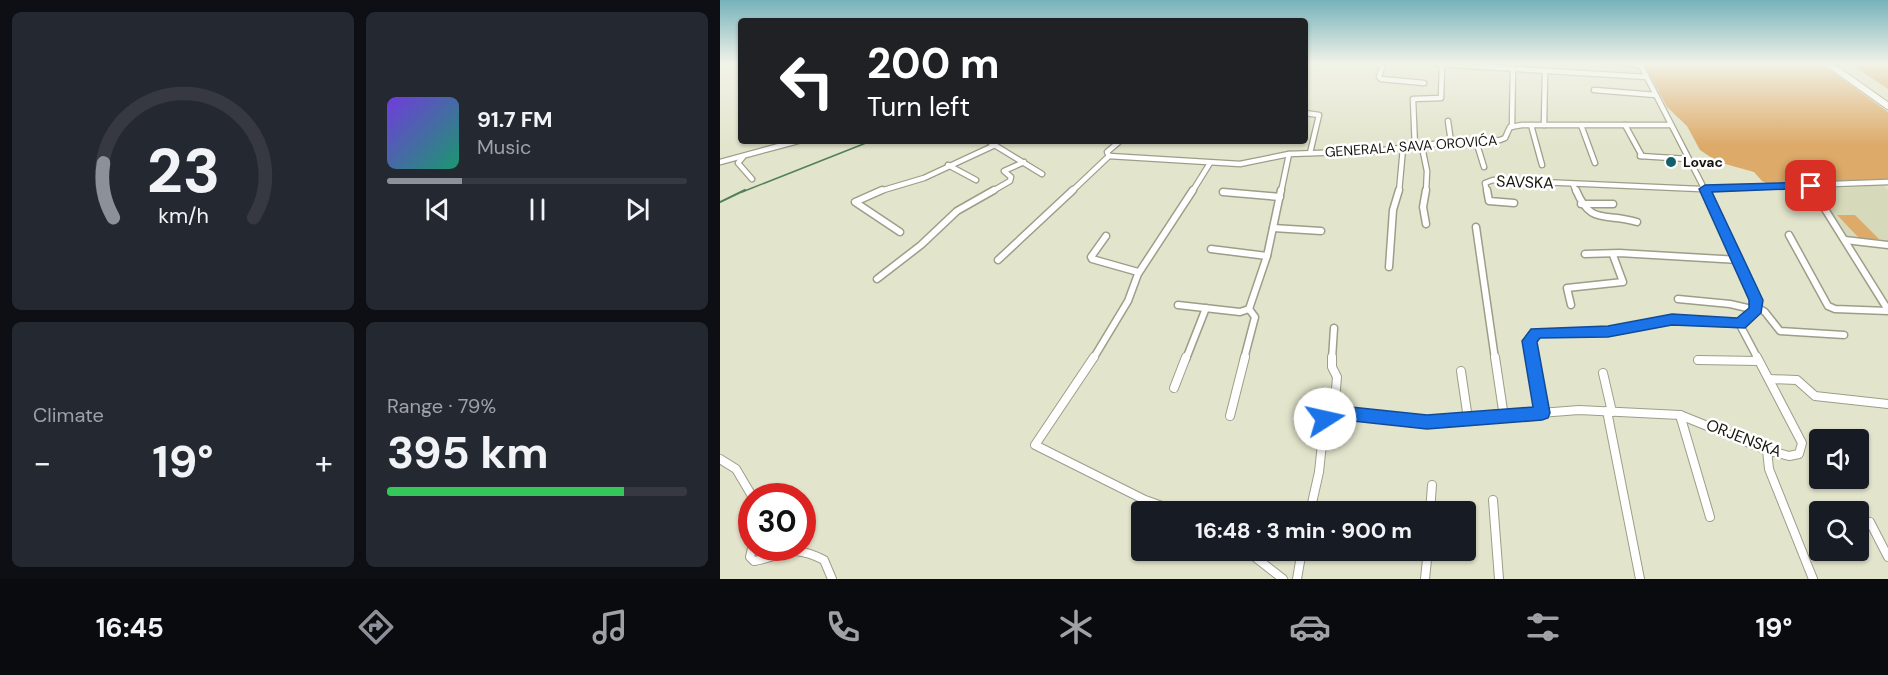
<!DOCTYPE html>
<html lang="en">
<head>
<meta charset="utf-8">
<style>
	:root { --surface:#171b24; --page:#242831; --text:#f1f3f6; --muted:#9ea1a6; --line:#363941; --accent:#8c9099 }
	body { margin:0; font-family:"DM Sans",sans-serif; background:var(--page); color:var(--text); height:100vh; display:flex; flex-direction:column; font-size:22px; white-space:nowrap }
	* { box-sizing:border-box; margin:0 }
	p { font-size:20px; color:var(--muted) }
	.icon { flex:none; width:33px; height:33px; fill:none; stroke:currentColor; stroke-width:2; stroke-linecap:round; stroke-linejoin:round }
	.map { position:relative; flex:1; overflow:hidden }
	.drawer { display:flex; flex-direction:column; gap:12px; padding:12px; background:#0d0f14; width:720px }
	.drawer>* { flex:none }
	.top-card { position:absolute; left:18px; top:18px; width:570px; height:126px; border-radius:6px; box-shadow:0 2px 4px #0004; background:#202124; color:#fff; overflow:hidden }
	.fabs { position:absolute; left:1089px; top:429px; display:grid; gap:12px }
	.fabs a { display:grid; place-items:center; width:60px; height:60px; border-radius:6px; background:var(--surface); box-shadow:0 2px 4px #0004; font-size:30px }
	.speed { position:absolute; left:18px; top:483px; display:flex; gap:12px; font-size:30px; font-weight:700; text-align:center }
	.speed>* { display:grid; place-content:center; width:78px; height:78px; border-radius:50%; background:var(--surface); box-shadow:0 2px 4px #0004; line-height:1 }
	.speed .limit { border:9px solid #d22; background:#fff; color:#111 }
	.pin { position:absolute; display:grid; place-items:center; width:51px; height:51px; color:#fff; margin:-26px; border-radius:12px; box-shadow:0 3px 9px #0006 }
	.me { position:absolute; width:66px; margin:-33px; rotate:80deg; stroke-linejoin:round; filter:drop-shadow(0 0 4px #0008) }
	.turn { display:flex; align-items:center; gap:21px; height:126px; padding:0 30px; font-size:27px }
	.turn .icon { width:78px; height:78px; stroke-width:2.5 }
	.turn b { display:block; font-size:42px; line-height:51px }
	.big { font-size:45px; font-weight:700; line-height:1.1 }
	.drawer .widget { flex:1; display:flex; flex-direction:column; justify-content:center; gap:9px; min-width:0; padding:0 21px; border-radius:9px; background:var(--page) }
	.drawer .dial { align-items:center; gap:0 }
	.dial svg { height:156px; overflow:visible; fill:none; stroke:var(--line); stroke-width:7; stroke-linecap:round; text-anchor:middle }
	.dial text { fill:var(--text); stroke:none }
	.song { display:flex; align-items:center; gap:18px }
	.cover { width:72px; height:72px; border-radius:9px; background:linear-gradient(135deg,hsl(260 70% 55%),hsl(160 70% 35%)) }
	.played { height:6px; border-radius:3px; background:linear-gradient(90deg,var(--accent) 25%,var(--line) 25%) }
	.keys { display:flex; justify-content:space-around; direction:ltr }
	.heat { display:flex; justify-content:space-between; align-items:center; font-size:33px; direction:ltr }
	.charge { height:9px; border-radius:4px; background:linear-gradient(90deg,#34c759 79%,var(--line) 0) }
	.drawer .tiles { flex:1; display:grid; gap:12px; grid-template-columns:repeat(2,1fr) }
	.trip { position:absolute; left:411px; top:501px; width:345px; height:60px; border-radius:6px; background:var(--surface); box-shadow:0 2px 4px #0004; font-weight:700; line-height:60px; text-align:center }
	.menu { display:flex; height:96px; justify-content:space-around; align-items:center; background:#090b0e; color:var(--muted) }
	.menu .icon { width:42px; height:42px }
	.menu .selected { color:var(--accent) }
	.menu b { font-size:27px; color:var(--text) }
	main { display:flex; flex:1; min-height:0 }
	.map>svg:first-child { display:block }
</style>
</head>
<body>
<main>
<section class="drawer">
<div class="tiles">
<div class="widget dial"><svg viewBox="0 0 100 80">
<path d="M14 69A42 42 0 1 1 86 69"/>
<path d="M14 69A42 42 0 0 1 9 41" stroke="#8c9099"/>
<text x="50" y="56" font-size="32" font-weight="700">23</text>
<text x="50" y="72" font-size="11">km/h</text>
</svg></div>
<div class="widget">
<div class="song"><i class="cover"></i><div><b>91.7 FM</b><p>Music</p></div></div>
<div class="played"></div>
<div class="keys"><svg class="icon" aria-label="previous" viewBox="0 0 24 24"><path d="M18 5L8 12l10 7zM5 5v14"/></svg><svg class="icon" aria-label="pause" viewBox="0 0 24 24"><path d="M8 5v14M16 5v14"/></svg><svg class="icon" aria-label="next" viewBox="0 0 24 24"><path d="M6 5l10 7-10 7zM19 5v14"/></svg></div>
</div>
<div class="widget"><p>Climate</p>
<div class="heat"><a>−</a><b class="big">19°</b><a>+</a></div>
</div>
<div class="widget"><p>Range · 79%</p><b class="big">395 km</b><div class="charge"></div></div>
</div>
</section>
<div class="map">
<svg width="1168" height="579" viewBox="0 0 1168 579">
	<rect width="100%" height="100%" fill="#e2e4cc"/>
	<polygon fill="#d7daba" points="1163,185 1168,190 1168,243 1127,236 1107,205 1110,203 1106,196 1098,189"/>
	<g fill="#ddaa69">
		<polygon points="924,64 1102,64 1168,112 1168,181 1048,184 1042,181 1034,172 998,162 980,150 967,126 947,107"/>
		<polygon points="1131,64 1168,64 1168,89"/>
		<polygon points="1117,215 1135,215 1159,239 1140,239"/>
	</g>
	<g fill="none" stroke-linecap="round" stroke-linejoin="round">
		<polyline stroke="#528058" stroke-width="1.5" points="22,192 151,141"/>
		<polyline stroke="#528058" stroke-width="2" points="0,202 25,190"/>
		<g stroke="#9d9e88" stroke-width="7">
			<g id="minor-far2">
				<polyline points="663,64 659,77 661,79 704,83"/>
				<polyline points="717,64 927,77"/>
				<polyline points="910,64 921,65"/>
				<polyline points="920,64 986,192"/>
				<polyline points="874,90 936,95"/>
				<polyline points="585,113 599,115 590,153"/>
				<polyline points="728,121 731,142"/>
				<polyline points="811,125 822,165"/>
				<polyline points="824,125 825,70"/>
				<polyline points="861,125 875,163"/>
				<polyline points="905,125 922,156"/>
				<polyline points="792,127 793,65"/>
				<polyline points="268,141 322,174"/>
				<polyline points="756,141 764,167"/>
				<polyline points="702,147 707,171 706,192"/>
				<polyline points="695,148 693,99 721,98 722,64"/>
				<polyline points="389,156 520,164 569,154 655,151 731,142 780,140 785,138 790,127 802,125 951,125"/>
				<polyline points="389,156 387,152 400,141"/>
				<polyline points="920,156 968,159"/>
				<polyline points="23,157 18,163 32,179"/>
				<polyline points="0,162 78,141"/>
				<polyline points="228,165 256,180"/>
				<polyline points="853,184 856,192"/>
				<polyline points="1091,186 1094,192"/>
				<polyline points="157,192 204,178 275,145"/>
				<polyline points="271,192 290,181 291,177 284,171 304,162"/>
				<polyline points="351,192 389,156"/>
				<polyline points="472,192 490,163"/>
				<polyline points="561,192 569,154"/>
				<polyline points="679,192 683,148"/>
				<polyline points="767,192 765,183 773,180 980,189 1168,182"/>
			</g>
		</g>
		<g stroke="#9d9e88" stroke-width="9">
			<g id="minor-far1">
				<polyline points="162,190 135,202 180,232"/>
				<polyline points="767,190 769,201 794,203"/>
				<path d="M856,190C871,226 884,212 917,222"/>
				<polyline points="985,190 1035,295 1036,310 1020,325 1038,359"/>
				<polyline points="1093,190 1168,310"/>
				<polyline points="503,192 560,197"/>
				<polyline points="861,204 893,204"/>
				<polyline points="706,224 703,207 706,190"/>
				<polyline points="756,227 775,359"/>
				<polyline points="553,228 601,231"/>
				<polyline points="1069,235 1108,306 1115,309 1168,311"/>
				<polyline points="386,236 371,257 372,259 418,272"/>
				<polyline points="1125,240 1168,245"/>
				<polyline points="491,249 547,256"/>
				<polyline points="865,254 899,253 1019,260"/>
				<polyline points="278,260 353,190"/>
				<polyline points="669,267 673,210 679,190"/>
				<polyline points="157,279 201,245 237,211 274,190"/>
				<polyline points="958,299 1010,304 1036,310"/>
				<polyline points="458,305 520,312 529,309 547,256 561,190"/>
				<polyline points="851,305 847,288 903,282 893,255"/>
				<polyline points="1037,307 1045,312 1060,331 1124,335"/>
				<polyline points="373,359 408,301 418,274 473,190"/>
				<polyline points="466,359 486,308"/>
				<polyline points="524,359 535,317 529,309"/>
				<polyline points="612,359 614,328"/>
				<polyline points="812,359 809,341 816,333 888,331 952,320 1020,324"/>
			</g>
		</g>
		<g stroke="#9d9e88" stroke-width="10">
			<g id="minor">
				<polyline points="374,357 315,445 425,500 459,512"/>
				<polyline points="612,357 612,367 617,377 614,412 707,422 859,410 960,415 1047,450 1069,456 1079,454 1082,443 1037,357"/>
				<polyline points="775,357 784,417"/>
				<polyline points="812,357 822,413"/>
				<polyline points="978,360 1038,361"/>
				<polyline points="741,371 748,419"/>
				<polyline points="883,373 892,412"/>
				<polyline points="1049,379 1077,380 1095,396 1168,404"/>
				<polyline points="454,388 466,357"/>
				<polyline points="887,411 920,579"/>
				<polyline points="960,415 990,517"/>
				<polyline points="510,416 525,357"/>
				<polyline points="1047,450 1049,469 1093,579"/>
				<polyline points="0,459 16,469 32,496"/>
				<polyline points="773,500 779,579"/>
				<polyline points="590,512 599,472 605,416 609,412 614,412"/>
				<polyline points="710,512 712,485"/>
				<polyline points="1150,522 1168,557"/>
				<path d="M32,548L30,557L34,561C67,555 70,543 104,560L112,579"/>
				<polyline points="526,550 563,579"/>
				<polyline points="577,579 582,550"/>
				<polyline points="705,579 708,550"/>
			</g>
		</g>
		<g stroke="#9d9e88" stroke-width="8">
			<polyline id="major" points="1109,64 1168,106"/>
		</g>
		<use href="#minor-far2" stroke="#fff" stroke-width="4.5"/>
		<use href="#minor-far1" stroke="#fff" stroke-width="6"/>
		<use href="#minor" stroke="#fff" stroke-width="8"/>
		<use href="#major" stroke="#fff" stroke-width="6"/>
	</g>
	<linearGradient id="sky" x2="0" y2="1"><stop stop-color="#76b2bb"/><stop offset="0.44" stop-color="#f2f3e8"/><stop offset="1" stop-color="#f2f3e8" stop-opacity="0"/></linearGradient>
	<rect width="1168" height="145" fill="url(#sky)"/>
	<polygon fill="#1a73e8" stroke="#114b97" stroke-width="1.5" points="1091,182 1095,183 1095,188 992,192 1043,300 1041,313 1025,328 952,325 888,337 820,338 817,342 830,413 828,418 822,420 707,429 614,419 611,424 605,426 599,424 597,419 601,409 612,405 707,415 813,407 802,341 811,329 888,326 952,314 1017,318 1029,308 1029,300 979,189 985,185"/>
	<circle fill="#12616a" stroke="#fff" stroke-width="2" cx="951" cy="162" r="6"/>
	<g text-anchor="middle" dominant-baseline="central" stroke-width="5" stroke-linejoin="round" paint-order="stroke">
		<g font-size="14" fill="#16160e" stroke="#fff">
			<text transform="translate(691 146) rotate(-4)">GENERALA SAVA OROVIĆA</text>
		</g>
		<g font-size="14" font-weight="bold" fill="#16160e" stroke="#fff" text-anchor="start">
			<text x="963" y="162">Lovac</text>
		</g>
		<g font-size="16" fill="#16160e" stroke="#fff">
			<text transform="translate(805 182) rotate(2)">SAVSKA</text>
			<text transform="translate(1024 438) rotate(21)">ORJENSKA</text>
		</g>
	</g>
</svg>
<div class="fabs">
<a><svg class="icon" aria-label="sound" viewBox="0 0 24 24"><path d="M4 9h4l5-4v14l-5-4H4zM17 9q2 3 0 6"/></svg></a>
<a><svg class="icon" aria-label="search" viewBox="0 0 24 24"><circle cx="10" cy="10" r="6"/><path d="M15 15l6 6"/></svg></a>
</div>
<div class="speed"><div class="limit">30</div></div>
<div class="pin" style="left:1091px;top:186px;background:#d93025"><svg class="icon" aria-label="arrive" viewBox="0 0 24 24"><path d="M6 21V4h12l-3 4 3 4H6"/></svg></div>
<svg class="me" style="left:605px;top:419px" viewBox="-20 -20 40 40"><circle r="19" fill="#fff"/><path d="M0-13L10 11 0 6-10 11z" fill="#1a73e8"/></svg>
<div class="trip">16:48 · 3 min · 900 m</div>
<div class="top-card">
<div class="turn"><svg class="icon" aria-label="left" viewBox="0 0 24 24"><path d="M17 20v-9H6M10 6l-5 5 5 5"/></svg><div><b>200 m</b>Turn left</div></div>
</div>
</div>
</main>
<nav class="menu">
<b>16:45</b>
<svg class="icon selected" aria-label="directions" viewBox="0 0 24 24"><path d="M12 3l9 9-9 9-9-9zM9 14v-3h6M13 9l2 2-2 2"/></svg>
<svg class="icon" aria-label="music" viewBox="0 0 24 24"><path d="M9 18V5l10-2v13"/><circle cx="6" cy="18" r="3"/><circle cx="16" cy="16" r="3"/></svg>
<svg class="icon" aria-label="phone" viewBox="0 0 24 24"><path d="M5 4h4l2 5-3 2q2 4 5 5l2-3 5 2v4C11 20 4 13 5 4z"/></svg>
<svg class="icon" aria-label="climate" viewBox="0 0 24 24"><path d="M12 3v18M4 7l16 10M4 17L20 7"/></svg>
<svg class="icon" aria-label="car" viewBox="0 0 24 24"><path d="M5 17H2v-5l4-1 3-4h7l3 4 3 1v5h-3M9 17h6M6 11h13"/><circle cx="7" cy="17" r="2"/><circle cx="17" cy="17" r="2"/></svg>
<svg class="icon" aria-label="filters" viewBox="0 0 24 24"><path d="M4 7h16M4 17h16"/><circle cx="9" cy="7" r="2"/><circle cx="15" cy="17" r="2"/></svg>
<b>19°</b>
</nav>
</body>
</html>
